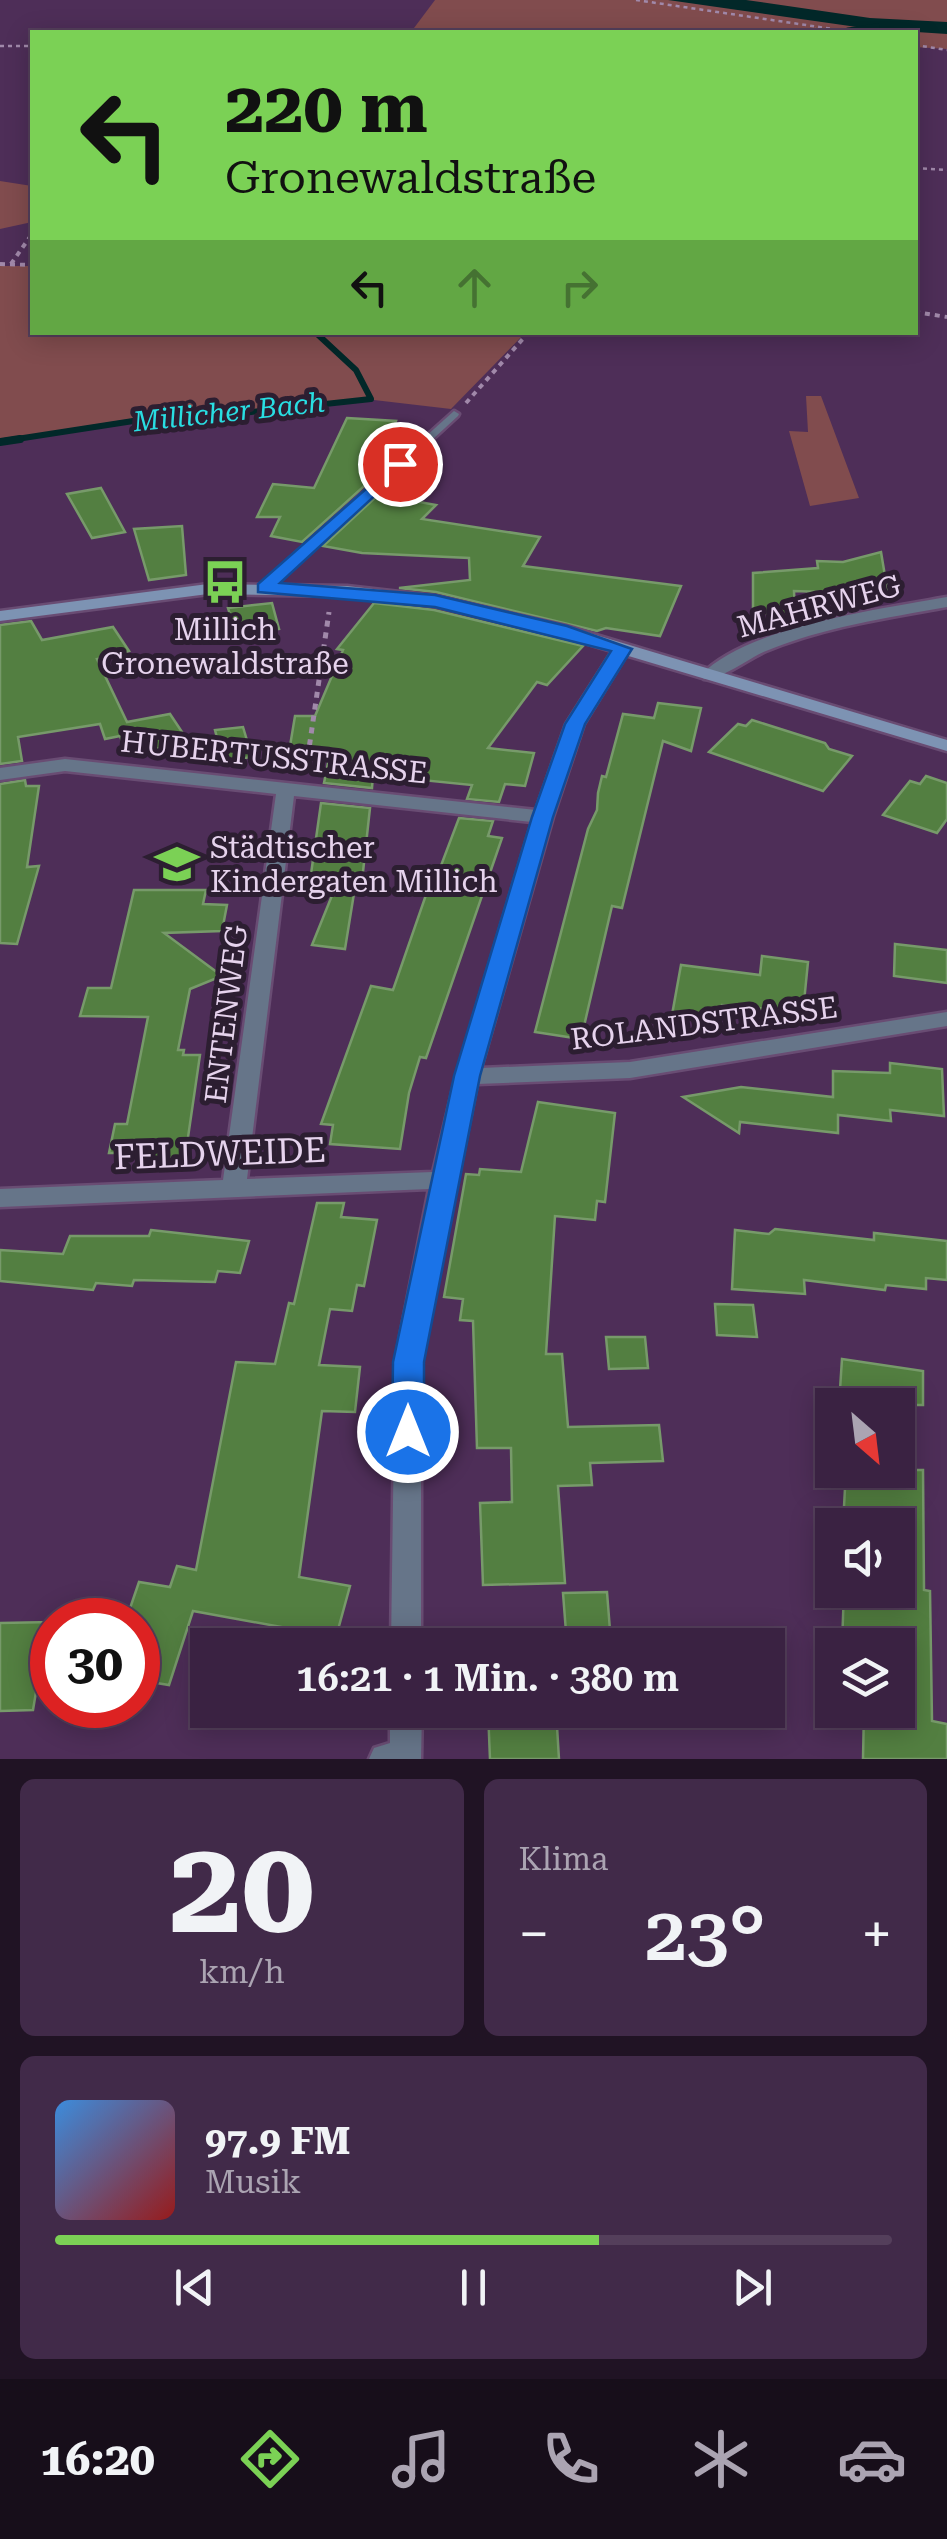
<!DOCTYPE html>
<html lang="de">
<head>
<meta charset="utf-8">
<style>
	:root { --surface:#3a2242; --page:#412a49; --text:#f1f3f6; --muted:#aba4b2; --line:#543f5b; --accent:#7bd155 }
	body { margin:0; font-family:"Roboto Serif",serif; background:var(--page); color:var(--text); height:100vh; display:flex; flex-direction:column; font-size:38px; white-space:nowrap }
	* { box-sizing:border-box; margin:0 }
	p { font-size:32px; color:var(--muted) }
	.icon { flex:none; width:55px; height:55px; fill:none; stroke:currentColor; stroke-width:2; stroke-linecap:round; stroke-linejoin:round }
	.map { position:relative; height:1759px; overflow:hidden }
	.panel { display:flex; flex-direction:column; gap:20px; padding:20px; background:#201324; flex:1 }
	.panel>* { flex:none }
	.hud { position:absolute; left:30px; top:30px; width:888px; height:305px; border-radius:0px; box-shadow:0 5px 25px #0003,0 0 0 2px var(--line); background:#7bd155; color:#111; overflow:hidden }
	.needle { width:65px; rotate:152deg }
	.tools { position:absolute; left:815px; top:1388px; display:grid; gap:20px }
	.tools a { display:grid; place-items:center; width:100px; height:100px; border-radius:0px; background:var(--surface); box-shadow:0 5px 25px #0003,0 0 0 2px var(--line); font-size:50px }
	.speed { position:absolute; left:30px; top:1598px; display:flex; gap:20px; font-size:50px; font-weight:700; text-align:center }
	.speed>* { display:grid; place-content:center; width:130px; height:130px; border-radius:50%; background:var(--surface); box-shadow:0 5px 25px #0003,0 0 0 2px var(--line); line-height:1 }
	.speed .limit { border:15px solid #d22; background:#fff; color:#111 }
	.pin { position:absolute; display:grid; place-items:center; width:85px; height:85px; color:#fff; margin:-42px; border:5px solid #fff; border-radius:50%; box-shadow:0 2px 10px #0007 }
	.me { position:absolute; width:110px; margin:-55px; rotate:0deg; stroke-linejoin:round; filter:drop-shadow(0 0 8px #0008) }
	.turn { display:flex; align-items:center; gap:35px; height:210px; padding:0 30px; font-size:45px }
	.turn .icon { width:130px; height:130px; stroke-width:2.5 }
	.turn b { display:block; font-size:70px; line-height:85px }
	.lanes { display:flex; align-items:center; height:95px; padding:0 30px; background:#0003; justify-content:center; gap:50px; direction:ltr }
	.lanes .off { opacity:.35 }
	.big { font-size:75px; font-weight:600; line-height:1.1 }
	.panel .widget { flex:1; display:flex; flex-direction:column; justify-content:center; gap:15px; min-width:0; padding:0 35px; border-radius:15px; background:var(--page) }
	.panel .dial { align-items:center; gap:0 }
	.dial b { font-size:130px; line-height:1 }
	.song { display:flex; align-items:center; gap:30px }
	.cover { width:120px; height:120px; border-radius:15px; background:linear-gradient(135deg,hsl(210 70% 55%),hsl(0 70% 35%)) }
	.played { height:10px; border-radius:5px; background:linear-gradient(90deg,var(--accent) 65%,var(--line) 65%) }
	.keys { display:flex; justify-content:space-around; direction:ltr }
	.heat { display:flex; justify-content:space-between; align-items:center; font-size:55px; direction:ltr }
	.panel .tiles { flex:1; display:grid; gap:20px; grid-template-columns:1fr 1fr }
	.widget:last-child { grid-column:span 2 }
	.trip { position:absolute; left:190px; top:1628px; width:595px; height:100px; border-radius:0px; background:var(--surface); box-shadow:0 5px 25px #0003,0 0 0 2px var(--line); font-weight:600; line-height:100px; text-align:center }
	.tab-bar { display:flex; height:160px; justify-content:space-around; align-items:center; background:#170e1a; color:var(--muted) }
	.tab-bar .icon { width:70px; height:70px }
	.tab-bar .current { color:var(--accent) }
	.tab-bar b { font-size:45px; color:var(--text) }
	.map>svg:first-child { display:block }
</style>
</head>
<body>
<div class="map">
<svg width="947" height="1759" viewBox="0 0 947 1759">
	<rect width="100%" height="100%" fill="#4e2e58"/>
	<g fill="#814c4e">
		<polygon points="435,0 947,0 947,49 915,47 915,32 411,32"/>
		<polygon points="0,181 32,186 32,222 0,229"/>
		<polygon points="0,266 32,266 32,332 525,333 451,409 374,400 224,418 166,413 0,440"/>
		<polygon points="806,396 821,396 859,498 810,506 789,431 808,432"/>
	</g>
	<polygon fill="#022829" points="668,0 746,0 870,18 947,22 947,34 871,29"/>
	<g fill="none" stroke-linecap="round" stroke-linejoin="round">
		<g stroke="#022829" stroke-width="5">
			<polyline points="848,30 877,26"/>
			<polyline points="832,32 836,32"/>
		</g>
		<polyline stroke="#022829" stroke-width="6" points="4,441 172,415 242,413 371,399 356,370 315,332"/>
		<polyline stroke="#022829" stroke-width="8" points="0,442 20,439"/>
	</g>
	<g fill="#537f41" stroke="#779a6a" stroke-width="2.5">
		<polygon points="347,418 396,421 372,479 302,542 271,536 280,517 257,517 273,484 314,488"/>
		<polygon points="391,483 409,486 398,498 436,505 422,519 540,537 523,566 681,586 660,636 606,628 597,631 436,592 399,588 470,580 469,558 362,553 323,546"/>
		<polygon points="101,488 125,532 92,538 67,494"/>
		<polygon points="182,526 186,575 149,580 134,529"/>
		<polygon points="881,552 888,594 794,591 795,615 753,613 753,573 818,568 817,561 843,562"/>
		<polygon points="272,603 279,629 236,634 228,608"/>
		<polygon points="374,603 434,610 583,646 547,685 537,682 488,748 534,753 525,786 505,784 499,802 467,799 472,785 373,775 372,788 324,783 329,758 315,757 317,749 289,752 295,716 315,716 343,650 337,649"/>
		<polygon points="31,621 42,640 113,627 129,651 97,659 127,722 170,714 190,744 126,753 120,736 105,739 100,724 18,737 22,761 0,764 0,625"/>
		<polygon points="658,703 701,708 691,751 663,741 622,908 612,906 581,1039 535,1032 588,829 597,810 598,793 602,776 606,777 623,714 654,718"/>
		<polygon points="752,720 825,743 829,749 852,756 823,791 709,752 738,724 746,726"/>
		<polygon points="243,727 252,757 223,761 215,730"/>
		<polygon points="926,776 947,783 947,819 937,833 883,815 910,781 920,784"/>
		<polygon points="25,780 26,786 39,786 27,867 39,866 17,944 0,943 0,784"/>
		<polygon points="321,803 370,808 362,881 356,881 345,949 312,945 333,893 324,892 325,881 310,881"/>
		<polygon points="459,818 493,821 488,836 502,838 426,1058 420,1057 409,1093 400,1149 330,1144 333,1125 321,1124 371,986 393,990 427,892 431,892"/>
		<polygon points="134,890 206,890 203,904 227,905 222,931 164,933 222,976 190,989 178,1050 184,1050 183,1055 200,1055 185,1158 163,1158 154,1163 143,1163 132,1153 109,1153 115,1124 127,1124 148,1017 80,1016 88,988 111,988"/>
		<polygon points="895,944 947,950 947,983 894,976"/>
		<polygon points="762,956 808,962 803,1012 722,1005 719,1021 672,1015 681,965 760,975"/>
		<polygon points="890,1063 942,1069 944,1116 890,1110 891,1121 838,1115 838,1133 740,1122 739,1133 683,1097 741,1087 833,1097 833,1071 890,1073"/>
		<polygon points="538,1102 615,1113 605,1202 597,1201 595,1220 555,1216 546,1354 562,1354 568,1427 659,1425 663,1461 590,1463 592,1485 558,1486 565,1583 483,1585 480,1503 512,1502 511,1448 477,1448 473,1321 460,1320 463,1299 444,1297 466,1174 479,1175 480,1169 521,1172"/>
		<polygon points="317,1203 344,1203 341,1217 377,1220 364,1286 357,1285 352,1311 330,1309 319,1365 360,1367 355,1412 322,1411 299,1577 350,1586 336,1637 193,1611 169,1685 138,1680 138,1620 126,1620 139,1582 170,1587 177,1566 196,1570 236,1362 275,1364 289,1303 294,1304"/>
		<polygon points="775,1229 874,1240 874,1233 947,1241 947,1280 926,1278 926,1289 886,1285 885,1290 804,1280 805,1294 732,1289 735,1230 769,1234"/>
		<polygon points="151,1230 249,1241 240,1273 218,1271 215,1282 134,1280 132,1286 96,1283 93,1290 0,1281 0,1250 63,1254 70,1236 149,1236"/>
		<polygon points="715,1304 753,1305 757,1337 717,1335"/>
		<polygon points="606,1337 645,1337 648,1368 609,1369"/>
		<polygon points="842,1359 923,1371 923,1405 839,1405"/>
		<polygon points="846,1470 923,1470 924,1590 930,1591 932,1721 947,1724 947,1759 863,1759 864,1710 898,1710 898,1645 842,1645 844,1590 898,1590 898,1525 843,1525"/>
		<polygon points="607,1592 611,1643 567,1645 563,1593"/>
		<polygon points="52,1622 52,1662 41,1662 33,1710 0,1711 0,1623"/>
		<polygon points="488,1710 556,1710 559,1759 490,1759"/>
	</g>
	<g fill="none" stroke-linecap="round" stroke-linejoin="round">
		<g stroke="#694c73" stroke-width="5">
			<polygon id="lane" points="454,411 459,414 458,416 268,591 260,591 260,585"/>
		</g>
		<g stroke="#694c73" stroke-width="5">
			<g id="street">
				<path d="M947,597V607C886,618 824,627 766,651C749,658 720,681 704,679L701,675C748,626 881,609 947,597Z"/>
				<path d="M622,644L630,649L584,724L553,817L481,1068L630,1062L947,1012V1026L630,1078L477,1084L421,1362V1645H391L395,1362L429,1189L0,1207V1189L223,1180L276,794L65,771L0,780V768L65,759L536,810L566,724L616,645ZM294,796L532,822L456,1076L433,1172L247,1179Z"/>
				<polygon points="390,1710 422,1710 421,1759 369,1759 374,1748 390,1743"/>
			</g>
		</g>
		<g stroke="#694c73" stroke-width="5">
			<polygon id="secondary" points="208,584 347,586 435,596 566,626 947,740 947,751 555,634 435,606 347,596 208,594 0,621 0,611"/>
		</g>
		<g stroke="#a189aa" stroke-width="2.5" stroke-dasharray="4 4" stroke-linecap="butt">
			<polyline points="636,0 853,32"/>
			<polyline points="797,32 816,29"/>
			<polyline points="915,45 947,50"/>
			<polyline points="0,46 32,46"/>
			<polyline points="915,168 947,170"/>
		</g>
		<g stroke="#a189aa" stroke-width="4" stroke-dasharray="5 5" stroke-linecap="butt">
			<polyline points="0,264 32,265"/>
			<polyline points="11,264 32,234"/>
			<polyline points="915,312 947,317"/>
			<polyline points="466,403 529,332"/>
		</g>
		<polyline stroke="#a189aa" stroke-width="5" stroke-dasharray="6 6" stroke-linecap="butt" points="306,769 329,612"/>
		<polyline stroke="#a189aa" stroke-width="6" stroke-dasharray="8 8" stroke-linecap="butt" points="305,772 306,766"/>
		<use href="#lane" fill="#667589" fill-rule="evenodd"/>
		<use href="#street" fill="#667589" fill-rule="evenodd"/>
		<use href="#secondary" fill="#7d93b3" fill-rule="evenodd"/>
	</g>
	<polygon fill="#1a73e8" stroke="#114b97" stroke-width="2.5" points="400,459 408,464 406,467 280,583 435,595 567,626 632,649 585,724 553,817 480,1076 424,1362 424,1432 419,1442 408,1446 397,1442 392,1432 393,1362 454,1076 532,817 565,724 611,651 435,607 258,592 258,584"/>
	<defs>
		<g id="bus-bare" transform="scale(3.45)"><path d="M-5-6H5V4H4V6H2V4H-2V6H-4V4H-5ZM-3.5-4V0h7V-4ZM-3.5 1.2v1.5H-2V1.2ZM2 1.2v1.5H3.5V1.2Z" fill="#7bd155" stroke="#2c1e31" stroke-width="2.5" paint-order="stroke"/></g>
		<g id="school-bare" transform="scale(3.45)"><path d="M0-5L7-2L0 1L-7-2ZM-4 1L0 2.5L4 1V4Q0 6-4 4Z" fill="#7bd155" stroke="#2c1e31" stroke-width="2.5" paint-order="stroke"/></g>
	</defs>
	<g fill-rule="evenodd">
		<use href="#bus-bare" x="225" y="582"/>
		<use href="#school-bare" x="177" y="864"/>
	</g>
	<g text-anchor="middle" dominant-baseline="central" stroke-width="10" stroke-linejoin="round" paint-order="stroke">
		<g font-size="28" font-style="italic" fill="#29dee2" stroke="#2c1e31">
			<text transform="translate(229 412) rotate(-6)">Millicher Bach</text>
		</g>
		<g font-size="30" fill="#e6d3ed" stroke="#2c1e31">
			<text transform="translate(819 606) rotate(-15)">MAHRWEG</text>
			<text transform="translate(274 757) rotate(6)">HUBERTUSSTRASSE</text>
			<text transform="translate(226 1014) rotate(-83)">ENTENWEG</text>
			<text transform="translate(704 1023) rotate(-7)">ROLANDSTRASSE</text>
		</g>
		<g font-size="30" fill="#e6d3ed" stroke="#2c1e31">
			<text x="225" y="629">Millich<tspan x="225" dy="34">Gronewaldstraße</tspan></text>
			<text x="210" y="847" text-anchor="start">Städtischer<tspan x="210" dy="34">Kindergaten Millich</tspan></text>
		</g>
		<g font-size="35" fill="#e6d3ed" stroke="#2c1e31">
			<text transform="translate(220 1154) rotate(-2)">FELDWEIDE</text>
		</g>
	</g>
</svg>
<div class="tools">
<a><svg class="needle" viewBox="-14 -14 28 28"><path d="M0-13l5 13h-10z" fill="#e53935"/><path d="M0 13l5-13h-10z" fill="#aba4b2"/></svg></a>
<a><svg class="icon" aria-label="sound" viewBox="0 0 24 24"><path d="M4 9h4l5-4v14l-5-4H4zM17 9q2 3 0 6"/></svg></a>
<a><svg class="icon" aria-label="layers" viewBox="0 0 24 24"><path d="M12 4l9 5-9 5-9-5zM3 14l9 5 9-5"/></svg></a>
</div>
<div class="speed"><div class="limit">30</div></div>
<div class="pin" style="left:400px;top:464px;background:#d93025"><svg class="icon" aria-label="arrive" viewBox="0 0 24 24"><path d="M6 21V4h12l-3 4 3 4H6"/></svg></div>
<svg class="me" style="left:408px;top:1432px" viewBox="-20 -20 40 40"><circle r="17" fill="#1a73e8" stroke="#fff" stroke-width="3"/><path d="M0-11L8 9 0 5-8 9z" fill="#fff"/></svg>
<div class="trip">16:21 · 1 Min. · 380 m</div>
<div class="hud">
<div class="turn"><svg class="icon" aria-label="left" viewBox="0 0 24 24"><path d="M17 20v-9H6M10 6l-5 5 5 5"/></svg><div><b>220 m</b>Gronewaldstraße</div></div>
<div class="lanes"><svg class="icon" aria-label="left" viewBox="0 0 24 24"><path d="M17 20v-9H6M10 6l-5 5 5 5"/></svg><svg class="icon off" aria-label="ahead" viewBox="0 0 24 24"><path d="M12 20V5M6 11l6-6 6 6"/></svg><svg class="icon off" aria-label="right" viewBox="0 0 24 24"><path d="M7 20v-9h11M14 6l5 5-5 5"/></svg></div>
</div>
</div>
<section class="panel">
<div class="tiles">
<div class="widget dial"><b>20</b><p>km/h</p></div>
<div class="widget"><p>Klima</p>
<div class="heat"><a>−</a><b class="big">23°</b><a>+</a></div>
</div>
<div class="widget">
<div class="song"><i class="cover"></i><div><b>97.9 FM</b><p>Musik</p></div></div>
<div class="played"></div>
<div class="keys"><svg class="icon" aria-label="previous" viewBox="0 0 24 24"><path d="M18 5L8 12l10 7zM5 5v14"/></svg><svg class="icon" aria-label="pause" viewBox="0 0 24 24"><path d="M8 5v14M16 5v14"/></svg><svg class="icon" aria-label="next" viewBox="0 0 24 24"><path d="M6 5l10 7-10 7zM19 5v14"/></svg></div>
</div>
</div>
</section>
<nav class="tab-bar">
<b>16:20</b>
<svg class="icon current" aria-label="directions" viewBox="0 0 24 24"><path d="M12 3l9 9-9 9-9-9zM9 14v-3h6M13 9l2 2-2 2"/></svg>
<svg class="icon" aria-label="music" viewBox="0 0 24 24"><path d="M9 18V5l10-2v13"/><circle cx="6" cy="18" r="3"/><circle cx="16" cy="16" r="3"/></svg>
<svg class="icon" aria-label="phone" viewBox="0 0 24 24"><path d="M5 4h4l2 5-3 2q2 4 5 5l2-3 5 2v4C11 20 4 13 5 4z"/></svg>
<svg class="icon" aria-label="climate" viewBox="0 0 24 24"><path d="M12 3v18M4 7l16 10M4 17L20 7"/></svg>
<svg class="icon" aria-label="car" viewBox="0 0 24 24"><path d="M5 17H2v-5l4-1 3-4h7l3 4 3 1v5h-3M9 17h6M6 11h13"/><circle cx="7" cy="17" r="2"/><circle cx="17" cy="17" r="2"/></svg>
</nav>
</body>
</html>
